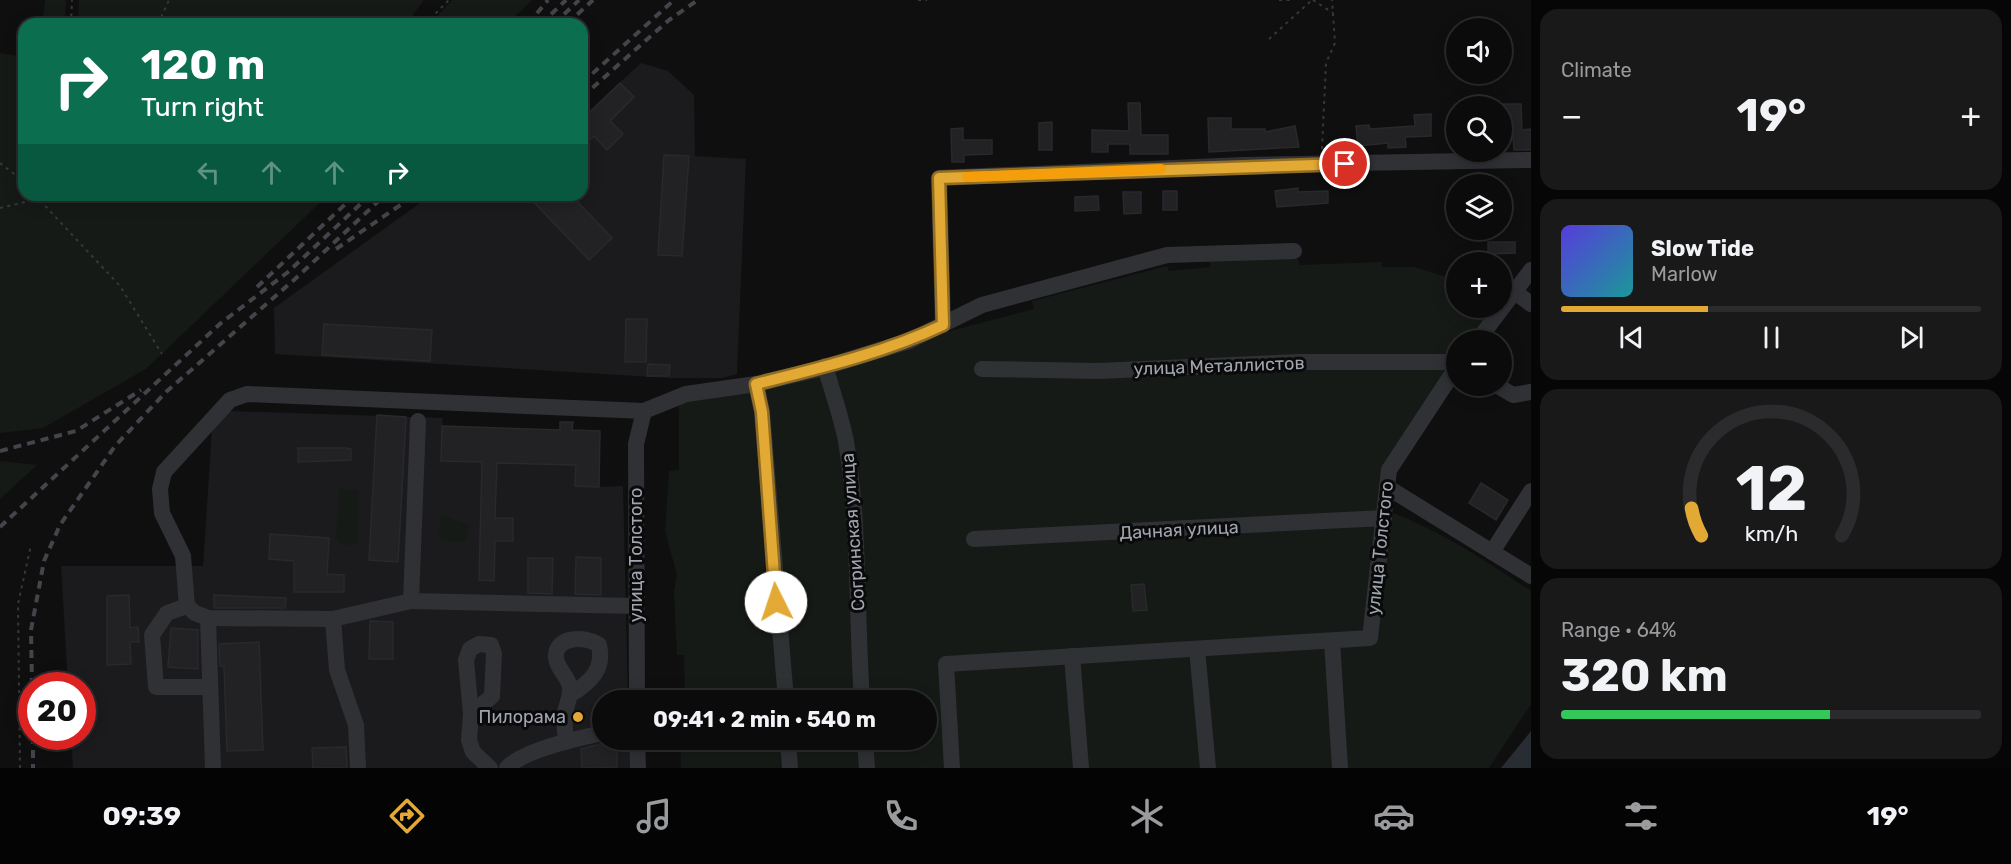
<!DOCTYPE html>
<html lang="en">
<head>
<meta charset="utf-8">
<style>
	:root { --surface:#0b0b0c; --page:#19191a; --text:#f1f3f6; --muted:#9a9b9d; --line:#2b2b2d; --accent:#e2aa35 }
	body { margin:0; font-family:Rubik,sans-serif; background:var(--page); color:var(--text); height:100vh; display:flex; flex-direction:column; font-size:22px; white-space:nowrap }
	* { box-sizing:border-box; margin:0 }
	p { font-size:20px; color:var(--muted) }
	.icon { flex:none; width:33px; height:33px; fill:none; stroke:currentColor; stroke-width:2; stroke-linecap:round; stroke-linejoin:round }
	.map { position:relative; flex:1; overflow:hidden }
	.side { display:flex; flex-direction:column; gap:9px; padding:9px; background:#060607; width:480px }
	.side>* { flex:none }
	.top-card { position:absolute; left:18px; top:18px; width:570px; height:183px; border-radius:18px; box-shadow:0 3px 15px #0003,0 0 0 2px var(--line); background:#0b6e4f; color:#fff; overflow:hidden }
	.buttons { position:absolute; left:1446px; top:18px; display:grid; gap:12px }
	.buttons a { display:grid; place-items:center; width:66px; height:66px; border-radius:50%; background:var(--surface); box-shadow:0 3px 15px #0003,0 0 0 2px var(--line); font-size:30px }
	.speed { position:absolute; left:18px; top:672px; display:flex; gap:12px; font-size:30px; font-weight:700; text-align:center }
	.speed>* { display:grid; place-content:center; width:78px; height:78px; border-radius:50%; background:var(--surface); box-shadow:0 3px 15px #0003,0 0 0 2px var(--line); line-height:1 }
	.speed .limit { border:9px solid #d22; background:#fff; color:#111 }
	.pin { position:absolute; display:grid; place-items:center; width:51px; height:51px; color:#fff; margin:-26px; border:3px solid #fff; border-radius:50%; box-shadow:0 2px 6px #0007 }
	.me { position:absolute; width:66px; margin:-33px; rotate:356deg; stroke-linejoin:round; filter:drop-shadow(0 0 4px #0008) }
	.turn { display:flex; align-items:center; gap:21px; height:126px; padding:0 24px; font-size:27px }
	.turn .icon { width:78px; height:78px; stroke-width:2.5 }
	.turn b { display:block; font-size:42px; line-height:51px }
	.lanes { display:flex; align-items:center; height:57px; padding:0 24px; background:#0003; justify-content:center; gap:30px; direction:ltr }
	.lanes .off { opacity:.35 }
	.big { font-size:45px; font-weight:700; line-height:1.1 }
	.side .card { flex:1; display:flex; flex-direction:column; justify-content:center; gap:9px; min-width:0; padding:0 21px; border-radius:18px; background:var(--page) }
	.side .dial { align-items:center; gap:0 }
	.dial svg { height:156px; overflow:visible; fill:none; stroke:var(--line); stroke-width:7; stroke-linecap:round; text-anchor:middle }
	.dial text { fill:var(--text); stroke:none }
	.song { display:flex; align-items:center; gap:18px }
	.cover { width:72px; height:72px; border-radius:9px; background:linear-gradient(135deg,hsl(250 70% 55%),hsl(180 70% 35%)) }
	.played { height:6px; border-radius:3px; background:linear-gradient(90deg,var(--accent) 35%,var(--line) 35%) }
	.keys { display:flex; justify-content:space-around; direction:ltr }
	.heat { display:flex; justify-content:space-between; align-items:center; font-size:33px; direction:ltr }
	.charge { height:9px; border-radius:4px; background:linear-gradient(90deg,#34c759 64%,var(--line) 0) }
	.trip { position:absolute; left:592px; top:690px; width:345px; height:60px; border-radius:30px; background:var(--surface); box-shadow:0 3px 15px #0003,0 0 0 2px var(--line); font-weight:700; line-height:60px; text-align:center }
	.dock { display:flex; height:96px; justify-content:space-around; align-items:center; background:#040405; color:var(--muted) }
	.dock .icon { width:42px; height:42px }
	.dock .on { color:var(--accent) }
	.dock b { font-size:27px; color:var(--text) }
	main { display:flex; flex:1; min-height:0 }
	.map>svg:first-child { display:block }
</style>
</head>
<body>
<main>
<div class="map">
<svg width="1531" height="768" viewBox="0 0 1531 768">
	<rect width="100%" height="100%" fill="#0f0f10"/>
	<g fill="#1b1b1d">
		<polygon points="641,63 668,71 694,95 695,156 746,159 737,374 722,378 670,378 275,354 274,308 427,198 432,195 582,195 582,117"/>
		<polygon points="229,411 443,418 442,426 559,430 560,422 573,422 573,430 600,431 599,487 623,486 628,700 603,700 603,740 629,740 630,768 73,768 71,737 82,736 82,686 68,685 61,566 203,566 212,428"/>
	</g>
	<g fill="#161a16">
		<polygon points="45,0 66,0 65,24 42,24"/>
		<polygon points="79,0 424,0 406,24 78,24"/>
		<polygon points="452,0 532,0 507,24 430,24"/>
		<polygon points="0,53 24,57 24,195 58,195 58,202 328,195 146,369 43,428 0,433"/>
		<path d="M1277,258L1298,259L1299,265L1382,262V267H1414L1456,280V308H1498L1471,340H1456V353L1377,507C1433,526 1483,559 1531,591V704L1489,768H681L680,740H927V700H685L684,655H677L674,591L677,575L665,531L669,471L679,470V402L1034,309L1032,301L1167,266L1169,271L1210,267V261Z"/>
		<polygon points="0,461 37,465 0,499"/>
		<polygon points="340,488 359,491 357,542 353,545 340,544 336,534"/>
		<polygon points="446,516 470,525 466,540 450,542 439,539 440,518"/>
	</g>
	<polygon fill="#272d32" points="1531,731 1531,768 1501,768"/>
	<g fill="#222224" stroke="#29292c" stroke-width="1.5">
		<polygon points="620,83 634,97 610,121 623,134 607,150 594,136 582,147 582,120"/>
		<polygon points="1128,103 1140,103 1141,135 1168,135 1168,154 1130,154 1130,144 1108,144 1108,152 1092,152 1092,130 1129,131"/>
		<polygon points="1502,104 1521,104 1522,130 1531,129 1531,150 1514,150 1513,137 1502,137"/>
		<polygon points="1431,114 1431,136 1405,137 1406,147 1388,148 1388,143 1358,146 1356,126 1369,125 1370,129 1415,126 1414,115"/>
		<polygon points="1208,118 1231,118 1231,129 1265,129 1265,132 1295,126 1299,147 1209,152"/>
		<polygon points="1052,122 1052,150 1039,150 1039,123"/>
		<polygon points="963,128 963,140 992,140 992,154 964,155 964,162 952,162 951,129"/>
		<polygon points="664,155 689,156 682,256 658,255"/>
		<polygon points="1298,188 1298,192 1328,191 1328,203 1277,207 1275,191"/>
		<rect x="1163" y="191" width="14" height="19"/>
		<polygon points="1123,192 1141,192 1141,213 1124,214"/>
		<polygon points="527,195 571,195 612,238 589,260"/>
		<polygon points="1098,196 1099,210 1075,211 1075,197"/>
		<polygon points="1488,242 1515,242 1515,253 1488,254"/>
		<polygon points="626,319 647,319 646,362 625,362"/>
		<polygon points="324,324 432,330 430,361 322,355"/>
		<polygon points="648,364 670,365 669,376 647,376"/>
		<polygon points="377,415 406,417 398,562 369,560"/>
		<polygon points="560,422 573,422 572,430 600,431 599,487 575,486 576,465 497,463 495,518 513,518 513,541 495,541 494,581 479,580 482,462 441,461 442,426 560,430"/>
		<polygon points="298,448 346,448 351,449 351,460 298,462"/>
		<polygon points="1481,483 1508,500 1496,520 1469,503"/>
		<polygon points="270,534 329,538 327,574 344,575 344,592 294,592 294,561 269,559"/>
		<polygon points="576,557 601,558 601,595 575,594"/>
		<polygon points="528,558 553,558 552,594 528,593"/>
		<polygon points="1144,584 1147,610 1133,611 1131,585"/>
		<polygon points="129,595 130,628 138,627 139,642 130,642 131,664 107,665 107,596"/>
		<polygon points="214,595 286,598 285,608 214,608"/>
		<polygon points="370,621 393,622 393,659 369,659"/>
		<polygon points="171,628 198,630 198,669 168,667"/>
		<polygon points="259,642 263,750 227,751 224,666 220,666 219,644"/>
		<polygon points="596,745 617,745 617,768 582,768 581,749"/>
		<polygon points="346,747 347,768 313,768 312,748"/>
	</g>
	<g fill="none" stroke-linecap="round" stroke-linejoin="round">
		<g stroke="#36383c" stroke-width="2" stroke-dasharray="3 4.5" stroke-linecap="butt">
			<polyline points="918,0 927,0"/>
			<polyline points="1279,0 1290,0"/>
			<polyline points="1313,0 1333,13"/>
			<polyline points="71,24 72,0"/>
			<polyline points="158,24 169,0"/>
			<polyline points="425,24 449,0"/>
			<polyline points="1269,39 1312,0"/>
			<polyline points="1322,149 1326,63 1335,43 1332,0"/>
			<polyline points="0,163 18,177 24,178"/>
			<polyline points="18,177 24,183"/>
			<polyline points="35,195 120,286 162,354"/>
			<polyline points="90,195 120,195"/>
			<polyline points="0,208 55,195"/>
			<polyline points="20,768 18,604 31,545"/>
		</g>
		<g stroke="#303135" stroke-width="16">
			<polyline points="1515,292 1531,304"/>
			<polyline points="943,325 939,178 1243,165 1531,160"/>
			<polyline points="1478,340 1531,270"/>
			<path d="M825,366C832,391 841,416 846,441C860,527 856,614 862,700"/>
			<polyline points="982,369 1098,371 1300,362 1456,362"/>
			<polyline points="756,384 762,412 786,700"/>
			<polyline points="1498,386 1513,395 1531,392"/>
			<polyline points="418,421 411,601 333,619 208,618 195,613 187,606 183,556 162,513 160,489 164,472 230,400 247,394 644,411 686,394 756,384 815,370 909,341 982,305 1167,255 1294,251"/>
			<polyline points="1387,487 1531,576"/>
			<polyline points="974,539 1384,518"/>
			<polyline points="1492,552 1531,491"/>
			<polyline points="411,601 636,606"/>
			<polyline points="187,606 167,613 152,635 156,687 209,687"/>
			<polyline points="208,618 213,768"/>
			<polyline points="333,619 337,670 356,725 358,768"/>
			<polyline points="1332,641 1340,768"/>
			<polyline points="1197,649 1208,768"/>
			<polyline points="1072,656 1081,768"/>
			<polyline points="637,700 636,444 644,411"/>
			<polyline points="471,714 492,696 494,654 491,645 479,644 470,649 466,660 471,714 469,740 473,752 490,768"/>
			<polyline points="637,740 638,768"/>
			<polyline points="788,740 790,768"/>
			<polyline points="865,740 867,768"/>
			<path d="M566,742C565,733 564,724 565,714C566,705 571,697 570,687C568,676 557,669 556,658C554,635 587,636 599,645C605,670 589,683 570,695"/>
			<path d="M507,768C523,750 579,738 603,733"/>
			<polyline points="952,768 946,664 1370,638 1389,470 1456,368"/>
		</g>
		<g stroke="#43454a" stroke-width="4" stroke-dasharray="8 6" stroke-linecap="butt">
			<polyline points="528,24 548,0"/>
			<polyline points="541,24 566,0"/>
			<polyline points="554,24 579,0"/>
			<polyline points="567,24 593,0"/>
			<polyline points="582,83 674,0"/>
			<polyline points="582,97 669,20 698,0"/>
			<polyline points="336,249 415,195"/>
			<polyline points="257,287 355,195"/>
			<polyline points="0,451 76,431 141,390"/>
			<polyline points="0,527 221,323 288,272 370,195"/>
			<polyline points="32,686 31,630 44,561 60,525 115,446 166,392 295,279 385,195"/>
			<polyline points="33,736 33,768"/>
		</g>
	</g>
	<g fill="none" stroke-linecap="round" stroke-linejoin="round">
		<g stroke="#936e22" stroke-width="15">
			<path id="route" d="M776,602L762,412L756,384C820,368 884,353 943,325L939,178L1345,164"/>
		</g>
		<use href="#route" stroke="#e2aa35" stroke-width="10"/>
		<polyline stroke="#f59e0b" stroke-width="10" points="967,177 1161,169"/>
	</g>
	<circle fill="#e2aa35" stroke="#0a0a0b" stroke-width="2" cx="578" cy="717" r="6"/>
	<g text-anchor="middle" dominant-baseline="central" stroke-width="6" stroke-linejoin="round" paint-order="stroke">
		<g font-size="18" fill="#a1a5b0" stroke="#0a0a0b">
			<text transform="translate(1219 366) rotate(-2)">улица Металлистов</text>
			<text transform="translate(1179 530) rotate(-3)">Дачная улица</text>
			<text transform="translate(853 532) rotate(-94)">Согринская улица</text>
			<text transform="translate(1380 548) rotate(-84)">улица Толстого</text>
			<text transform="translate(636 555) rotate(-90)">улица Толстого</text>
		</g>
		<g font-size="18" fill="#a1a5b0" stroke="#0a0a0b" text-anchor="end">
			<text x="566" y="717">Пилорама</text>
		</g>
	</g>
</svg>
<div class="buttons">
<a><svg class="icon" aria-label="sound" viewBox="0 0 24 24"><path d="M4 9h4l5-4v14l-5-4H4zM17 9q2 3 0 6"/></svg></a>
<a><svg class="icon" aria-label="search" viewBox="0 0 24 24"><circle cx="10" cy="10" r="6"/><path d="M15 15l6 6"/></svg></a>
<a><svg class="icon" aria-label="layers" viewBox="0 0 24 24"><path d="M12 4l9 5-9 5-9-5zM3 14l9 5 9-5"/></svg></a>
<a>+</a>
<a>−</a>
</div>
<div class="speed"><div class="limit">20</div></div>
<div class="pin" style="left:1345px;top:164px;background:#d93025"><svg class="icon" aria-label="arrive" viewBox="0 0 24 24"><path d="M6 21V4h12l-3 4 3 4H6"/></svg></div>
<svg class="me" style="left:776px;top:602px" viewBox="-20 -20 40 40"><circle r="19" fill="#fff"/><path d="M0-13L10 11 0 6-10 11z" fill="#e2aa35"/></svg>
<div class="trip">09:41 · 2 min · 540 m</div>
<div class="top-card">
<div class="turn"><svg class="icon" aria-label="right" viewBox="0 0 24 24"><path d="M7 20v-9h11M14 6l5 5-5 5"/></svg><div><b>120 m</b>Turn right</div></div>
<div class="lanes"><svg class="icon off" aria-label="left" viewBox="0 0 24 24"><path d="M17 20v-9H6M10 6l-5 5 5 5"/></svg><svg class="icon off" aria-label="ahead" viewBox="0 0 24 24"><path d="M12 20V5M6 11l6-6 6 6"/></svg><svg class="icon off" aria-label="ahead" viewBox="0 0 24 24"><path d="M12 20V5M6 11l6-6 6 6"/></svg><svg class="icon" aria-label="right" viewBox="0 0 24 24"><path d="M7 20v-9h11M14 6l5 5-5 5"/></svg></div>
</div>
</div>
<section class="side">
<div class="card"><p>Climate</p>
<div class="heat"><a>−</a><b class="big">19°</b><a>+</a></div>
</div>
<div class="card">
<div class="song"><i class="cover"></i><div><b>Slow Tide</b><p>Marlow</p></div></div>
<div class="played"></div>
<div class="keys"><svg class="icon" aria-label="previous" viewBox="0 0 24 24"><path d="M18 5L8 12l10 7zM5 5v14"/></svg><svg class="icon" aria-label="pause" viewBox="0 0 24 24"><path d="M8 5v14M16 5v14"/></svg><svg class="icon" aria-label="next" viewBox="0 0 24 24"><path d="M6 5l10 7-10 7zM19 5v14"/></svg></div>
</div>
<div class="card dial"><svg viewBox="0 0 100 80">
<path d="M14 69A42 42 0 1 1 86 69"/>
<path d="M14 69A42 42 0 0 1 9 55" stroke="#e2aa35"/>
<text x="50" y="56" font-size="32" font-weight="700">12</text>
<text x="50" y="72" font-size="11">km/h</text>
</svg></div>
<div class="card"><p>Range · 64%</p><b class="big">320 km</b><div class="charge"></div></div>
</section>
</main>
<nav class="dock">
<b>09:39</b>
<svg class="icon on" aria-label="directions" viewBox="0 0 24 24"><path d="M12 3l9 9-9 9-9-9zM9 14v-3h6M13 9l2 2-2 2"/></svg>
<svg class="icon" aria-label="music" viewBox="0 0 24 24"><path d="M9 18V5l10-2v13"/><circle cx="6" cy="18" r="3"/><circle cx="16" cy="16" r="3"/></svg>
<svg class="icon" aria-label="phone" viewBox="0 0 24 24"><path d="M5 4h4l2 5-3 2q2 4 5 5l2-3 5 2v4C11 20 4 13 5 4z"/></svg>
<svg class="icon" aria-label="climate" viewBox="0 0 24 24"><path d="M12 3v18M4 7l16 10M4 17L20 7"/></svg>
<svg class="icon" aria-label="car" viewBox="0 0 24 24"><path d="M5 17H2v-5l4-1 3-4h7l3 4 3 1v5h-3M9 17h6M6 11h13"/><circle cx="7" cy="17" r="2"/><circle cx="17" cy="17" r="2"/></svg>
<svg class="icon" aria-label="filters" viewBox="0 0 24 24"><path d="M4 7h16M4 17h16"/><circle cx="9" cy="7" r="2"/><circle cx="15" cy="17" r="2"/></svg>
<b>19°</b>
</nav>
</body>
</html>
